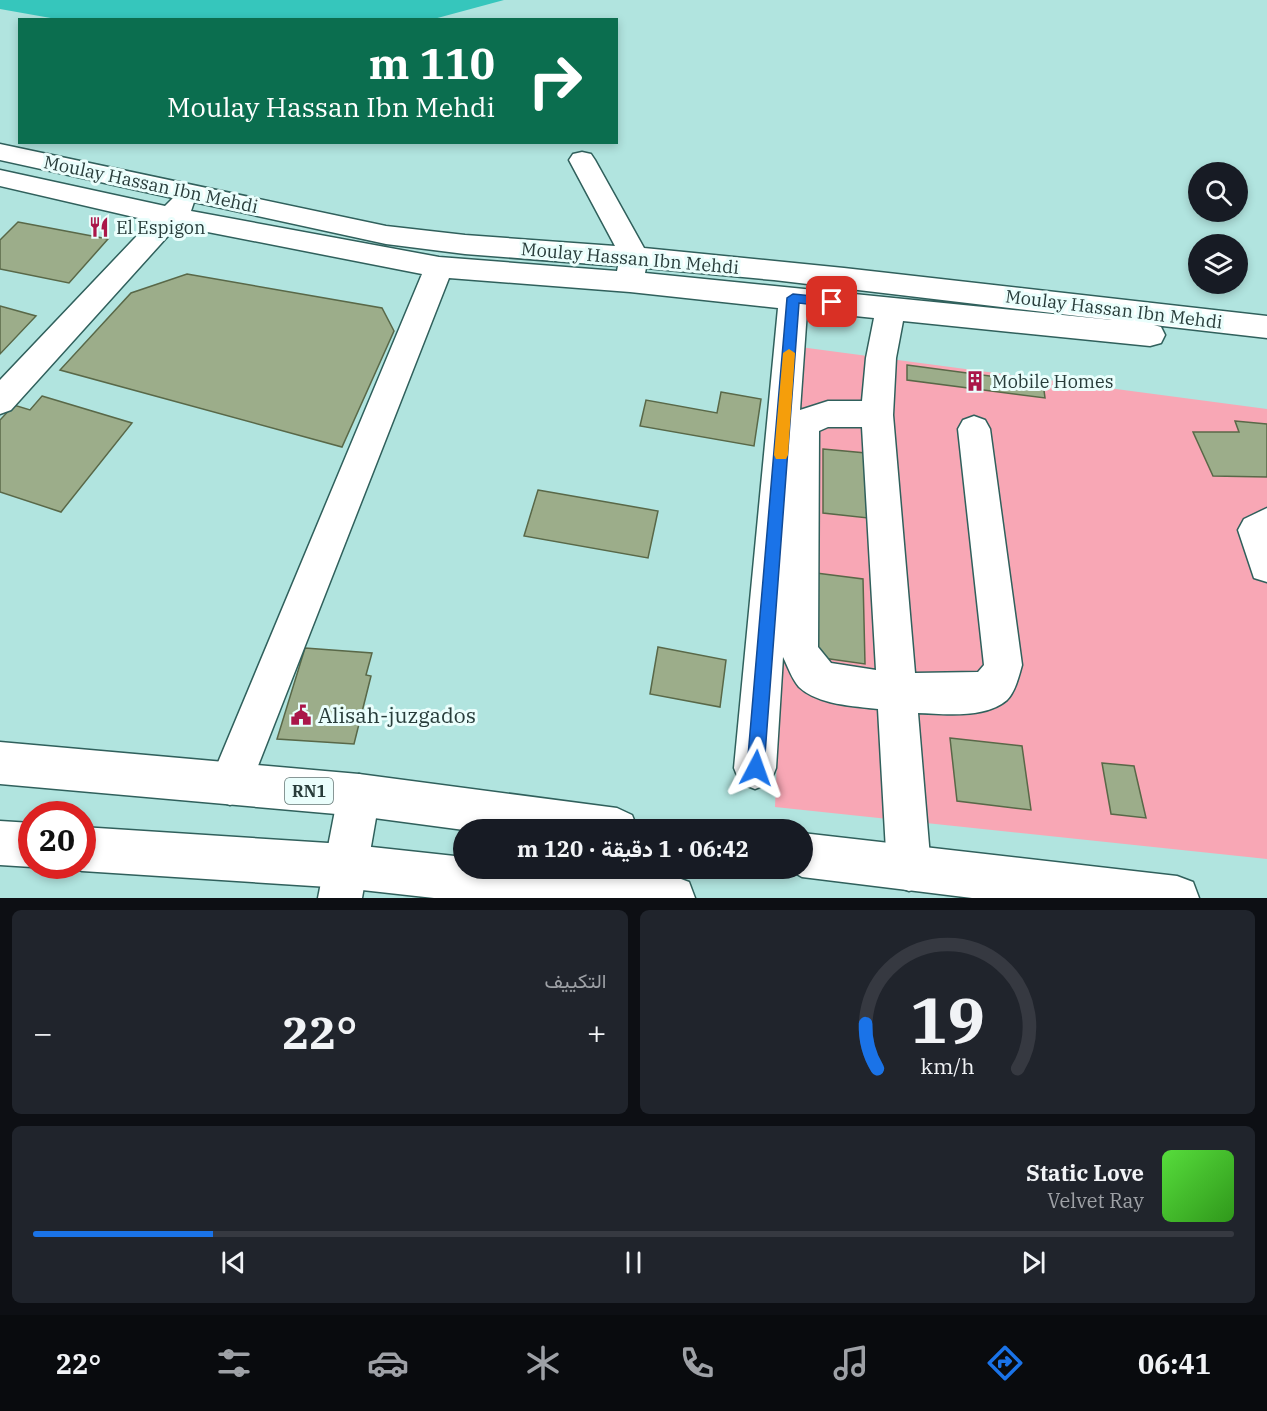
<!DOCTYPE html>
<html lang="ar">
<head>
<meta charset="utf-8">
<style>
	:root { --surface:#171b24; --page:#20242c; --text:#f1f3f6; --muted:#9ea1a6; --line:#363941; --accent:#1a73e8 }
	body { margin:0; font-family:"IBM Plex Serif",Vazirmatn,serif; background:var(--page); color:var(--text); direction:rtl; height:100vh; display:flex; flex-direction:column; font-size:22px; white-space:nowrap }
	* { box-sizing:border-box; margin:0 }
	p { font-size:20px; color:var(--muted) }
	.icon { flex:none; width:33px; height:33px; fill:none; stroke:currentColor; stroke-width:2; stroke-linecap:round; stroke-linejoin:round }
	.map { position:relative; height:898px; overflow:hidden; direction:ltr }
	.details { display:flex; flex-direction:column; gap:12px; padding:12px; background:#0d0f14; flex:1 }
	.details>* { flex:none }
	.hud { position:absolute; left:18px; top:18px; width:600px; height:126px; border-radius:0px; box-shadow:0 3px 9px #0003; direction:rtl; background:#0b6e4f; color:#fff; overflow:hidden }
	.tools { position:absolute; left:1188px; top:162px; display:grid; gap:12px }
	.tools a { display:grid; place-items:center; width:60px; height:60px; border-radius:50%; background:var(--surface); box-shadow:0 3px 9px #0003; font-size:30px }
	.speed { position:absolute; left:18px; top:801px; display:flex; gap:12px; font-size:30px; font-weight:700; text-align:center }
	.speed>* { display:grid; place-content:center; width:78px; height:78px; border-radius:50%; background:var(--surface); box-shadow:0 3px 9px #0003; line-height:1 }
	.speed .limit { border:9px solid #d22; background:#fff; color:#111 }
	.pin { position:absolute; display:grid; place-items:center; width:51px; height:51px; color:#fff; margin:-26px; border-radius:12px; box-shadow:0 3px 9px #0006 }
	.me { position:absolute; width:66px; margin:-33px; rotate:4deg; stroke-linejoin:round; filter:drop-shadow(0 0 4px #0008) }
	.turn { display:flex; align-items:center; gap:21px; height:126px; padding:0 24px; font-size:27px }
	.turn .icon { width:78px; height:78px; stroke-width:2.5 }
	.turn b { display:block; font-size:42px; line-height:51px }
	.big { font-size:45px; font-weight:700; line-height:1.1 }
	.details .tile { flex:1; display:flex; flex-direction:column; justify-content:center; gap:9px; min-width:0; padding:0 21px; border-radius:9px; background:var(--page) }
	.details .dial { align-items:center; gap:0 }
	.dial svg { height:156px; overflow:visible; fill:none; stroke:var(--line); stroke-width:7; stroke-linecap:round; text-anchor:middle }
	.dial text { fill:var(--text); stroke:none }
	.song { display:flex; align-items:center; gap:18px }
	.cover { width:72px; height:72px; border-radius:9px; background:linear-gradient(135deg,hsl(110 70% 55%),hsl(110 70% 35%)) }
	.played { height:6px; border-radius:3px; background:linear-gradient(90deg,var(--accent) 15%,var(--line) 15%) }
	.keys { display:flex; justify-content:space-around; direction:ltr }
	.heat { display:flex; justify-content:space-between; align-items:center; font-size:33px; direction:ltr }
	.details .tiles { flex:1; display:grid; gap:12px; grid-template-columns:1fr 1fr }
	.tile:last-child { grid-column:span 2 }
	.trip { position:absolute; left:453px; top:819px; width:360px; height:60px; border-radius:30px; background:var(--surface); box-shadow:0 3px 9px #0003; font-weight:700; line-height:60px; text-align:center; direction:rtl }
	.dock { display:flex; height:96px; justify-content:space-around; align-items:center; background:#090b0e; color:var(--muted) }
	.dock .icon { width:42px; height:42px }
	.dock .current { color:var(--accent) }
	.dock b { font-size:27px; color:var(--text) }
	.map>svg:first-child { display:block }
</style>
</head>
<body>
<div class="map">
<svg width="1267" height="898" viewBox="0 0 1267 898">
	<rect width="100%" height="100%" fill="#b1e4df"/>
	<polygon fill="#f8a7b5" points="800,347 1267,409 1267,859 775,807 786,538"/>
	<polygon fill="#36c6bc" points="0,0 504,0 430,20 62,20 0,9"/>
	<g fill="#9cad8a" stroke="#596848" stroke-width="1.5">
		<polygon points="18,222 108,239 69,283 0,269 0,240"/>
		<polygon points="187,274 382,308 394,331 342,447 60,370 131,293"/>
		<polygon points="0,306 36,316 0,354"/>
		<polygon points="907,365 1043,383 1045,398 907,380"/>
		<polygon points="721,392 761,399 754,446 640,426 646,400 717,413"/>
		<polygon points="42,396 132,423 61,512 0,492 0,420 14,405 30,410"/>
		<polygon points="1235,421 1267,424 1267,477 1213,476 1193,432 1239,432"/>
		<polygon points="823,449 866,453 868,518 823,513"/>
		<polygon points="538,490 658,511 648,558 524,536"/>
		<polygon points="816,573 863,579 865,664 816,657"/>
		<polygon points="658,647 726,660 720,707 650,694"/>
		<polygon points="305,648 372,653 366,675 371,676 354,744 277,739"/>
		<polygon points="950,738 1022,746 1031,810 957,801"/>
		<polygon points="1102,763 1134,766 1146,818 1111,814"/>
	</g>
	<g fill="none" stroke-linecap="round" stroke-linejoin="round">
		<g stroke="#30605c" stroke-width="3">
			<g id="minor">
				<path d="M0,144L386,226L465,235L615,246L569,160L573,154L582,152L591,154L595,160L644,248L844,268L1267,316V338L1154,325L1161,327L1165,335L1161,343L1150,346L903,321L896,358L893,415L915,673L978,672L984,665L958,429L963,420L974,416L985,420L990,429L1022,665C1019,676 1015,692 1007,700C985,719 944,714 918,713L931,869L925,885L909,891L893,885L887,869L878,709C854,706 818,705 799,687C792,679 788,667 783,657L776,768L770,783L755,789L740,783L734,768L778,308L630,292L449,278L245,799L230,805L215,799L209,784L422,274L177,226L11,410L0,414V380L151,221L0,186V170L165,206L173,198L0,160ZM194,202L386,244L465,254L618,266L617,271L439,257L191,211ZM646,268L774,280L1112,320L645,273ZM807,311L874,318L866,358L862,401H828L800,410ZM828,427H862L876,670L831,663L818,647L819,431Z"/>
				<polygon points="1267,508 1267,582 1254,578 1238,530 1244,519"/>
				<polygon points="359,774 374,780 380,795 362,898 318,898 338,795 344,780"/>
			</g>
		</g>
		<g stroke="#30605c" stroke-width="3">
			<g id="major">
				<polygon points="0,742 359,774 617,808 632,815 638,830 464,830 359,816 0,784"/>
				<polygon points="0,821 32,823 32,866 35,866 32,867 0,865"/>
				<polygon points="82,827 344,844 464,857 464,868 611,868 673,876 689,882 695,898 434,898 344,888 82,871 69,866 82,866"/>
				<polygon points="802,833 1177,876 1193,882 1199,898 972,898 802,877 786,868 802,868"/>
			</g>
		</g>
		<use href="#minor" fill="#fff" fill-rule="evenodd"/>
		<use href="#major" fill="#fff" fill-rule="evenodd"/>
	</g>
	<polygon fill="#1a73e8" stroke="#114b97" stroke-width="1.5" points="793,294 832,298 838,302 832,307 799,303 764,768 762,774 756,777 749,774 747,768 787,298"/>
	<polygon fill="#f59e0b" points="789,349 795,353 788,455 786,459 776,459 774,455 783,353"/>
	<defs>
		<g id="restaurant-bare" transform="scale(1.62)"><path d="M-5-6h1v4h1v-4h1v4h1v-4h1v5L-1.5 .5V6h-2V.5L-5-1ZM5-6V6H3V1.5H1.5Q1.5-4 5-6Z" fill="#aa1649" stroke="#eafefc" stroke-width="2.5" paint-order="stroke"/></g>
		<g id="building-bare" transform="scale(1.62)"><path d="M-4-6H4V6H1V3H-1V6H-4ZM-2.5-4.3h1.7v1.8h-1.7ZM.8-4.3h1.7v1.8H.8ZM-2.5-1h1.7V.8h-1.7ZM.8-1h1.7V.8H.8Z" fill="#aa1649" stroke="#eafefc" stroke-width="2.5" paint-order="stroke"/></g>
		<g id="civic-bare" transform="scale(1.62)"><path d="M-.6-6.5H3V-4.5H.6V-3L4-1V1h2V6H-6V1h2V-1L-.6-3ZM-1.2 2.5V6h2.4V2.5Z" fill="#aa1649" stroke="#eafefc" stroke-width="2.5" paint-order="stroke"/></g>
	</defs>
	<g fill-rule="evenodd">
		<use href="#restaurant-bare" x="99" y="227"/>
		<use href="#building-bare" x="975" y="381"/>
		<use href="#civic-bare" x="301" y="715"/>
	</g>
	<g text-anchor="middle" dominant-baseline="central" stroke-width="6" stroke-linejoin="round" paint-order="stroke">
		<rect fill="#eafefc" stroke="#627674" stroke-width="1.5" x="285" y="778" width="48" height="26" rx="4.5"/>
		<g font-size="16" font-weight="bold" fill="#283c3a">
			<text x="309" y="791">RN1</text>
		</g>
		<g font-size="18" fill="#283c3a" stroke="#eafefc">
			<text transform="translate(151 184) rotate(12)">Moulay Hassan Ibn Mehdi</text>
			<text transform="translate(630 258) rotate(5)">Moulay Hassan Ibn Mehdi</text>
			<text transform="translate(1114 309) rotate(7)">Moulay Hassan Ibn Mehdi</text>
		</g>
		<g font-size="18" fill="#283c3a" stroke="#eafefc" text-anchor="start">
			<text x="116" y="227">El Espigon</text>
			<text x="992" y="381">Mobile Homes</text>
		</g>
		<g font-size="21" fill="#283c3a" stroke="#eafefc" text-anchor="start">
			<text x="318" y="715">Alisah-juzgados</text>
		</g>
	</g>
</svg>
<div class="tools">
<a><svg class="icon" aria-label="search" viewBox="0 0 24 24"><circle cx="10" cy="10" r="6"/><path d="M15 15l6 6"/></svg></a>
<a><svg class="icon" aria-label="layers" viewBox="0 0 24 24"><path d="M12 4l9 5-9 5-9-5zM3 14l9 5 9-5"/></svg></a>
</div>
<div class="speed"><div class="limit">20</div></div>
<div class="pin" style="left:832px;top:302px;background:#d93025"><svg class="icon" aria-label="arrive" viewBox="0 0 24 24"><path d="M6 21V4h12l-3 4 3 4H6"/></svg></div>
<svg class="me" style="left:756px;top:768px" viewBox="-20 -20 40 40"><path d="M0-17L14 15 0 8-14 15z" fill="#1a73e8" stroke="#fff" stroke-width="4"/></svg>
<div class="trip">06:42 · 1 دقيقة · 120 m</div>
<div class="hud">
<div class="turn"><svg class="icon" aria-label="right" viewBox="0 0 24 24"><path d="M7 20v-9h11M14 6l5 5-5 5"/></svg><div><b>110 m</b>Moulay Hassan Ibn Mehdi</div></div>
</div>
</div>
<section class="details">
<div class="tiles">
<div class="tile dial"><svg viewBox="0 0 100 80">
<path d="M14 69A42 42 0 1 1 86 69"/>
<path d="M14 69A42 42 0 0 1 8 46" stroke="#1a73e8"/>
<text x="50" y="56" font-size="32" font-weight="700">19</text>
<text x="50" y="72" font-size="11">km/h</text>
</svg></div>
<div class="tile"><p>التكييف</p>
<div class="heat"><a>−</a><b class="big">22°</b><a>+</a></div>
</div>
<div class="tile">
<div class="song"><i class="cover"></i><div><b>Static Love</b><p>Velvet Ray</p></div></div>
<div class="played"></div>
<div class="keys"><svg class="icon" aria-label="previous" viewBox="0 0 24 24"><path d="M18 5L8 12l10 7zM5 5v14"/></svg><svg class="icon" aria-label="pause" viewBox="0 0 24 24"><path d="M8 5v14M16 5v14"/></svg><svg class="icon" aria-label="next" viewBox="0 0 24 24"><path d="M6 5l10 7-10 7zM19 5v14"/></svg></div>
</div>
</div>
</section>
<nav class="dock">
<b>06:41</b>
<svg class="icon current" aria-label="directions" viewBox="0 0 24 24"><path d="M12 3l9 9-9 9-9-9zM9 14v-3h6M13 9l2 2-2 2"/></svg>
<svg class="icon" aria-label="music" viewBox="0 0 24 24"><path d="M9 18V5l10-2v13"/><circle cx="6" cy="18" r="3"/><circle cx="16" cy="16" r="3"/></svg>
<svg class="icon" aria-label="phone" viewBox="0 0 24 24"><path d="M5 4h4l2 5-3 2q2 4 5 5l2-3 5 2v4C11 20 4 13 5 4z"/></svg>
<svg class="icon" aria-label="climate" viewBox="0 0 24 24"><path d="M12 3v18M4 7l16 10M4 17L20 7"/></svg>
<svg class="icon" aria-label="car" viewBox="0 0 24 24"><path d="M5 17H2v-5l4-1 3-4h7l3 4 3 1v5h-3M9 17h6M6 11h13"/><circle cx="7" cy="17" r="2"/><circle cx="17" cy="17" r="2"/></svg>
<svg class="icon" aria-label="filters" viewBox="0 0 24 24"><path d="M4 7h16M4 17h16"/><circle cx="9" cy="7" r="2"/><circle cx="15" cy="17" r="2"/></svg>
<b>22°</b>
</nav>
</body>
</html>
